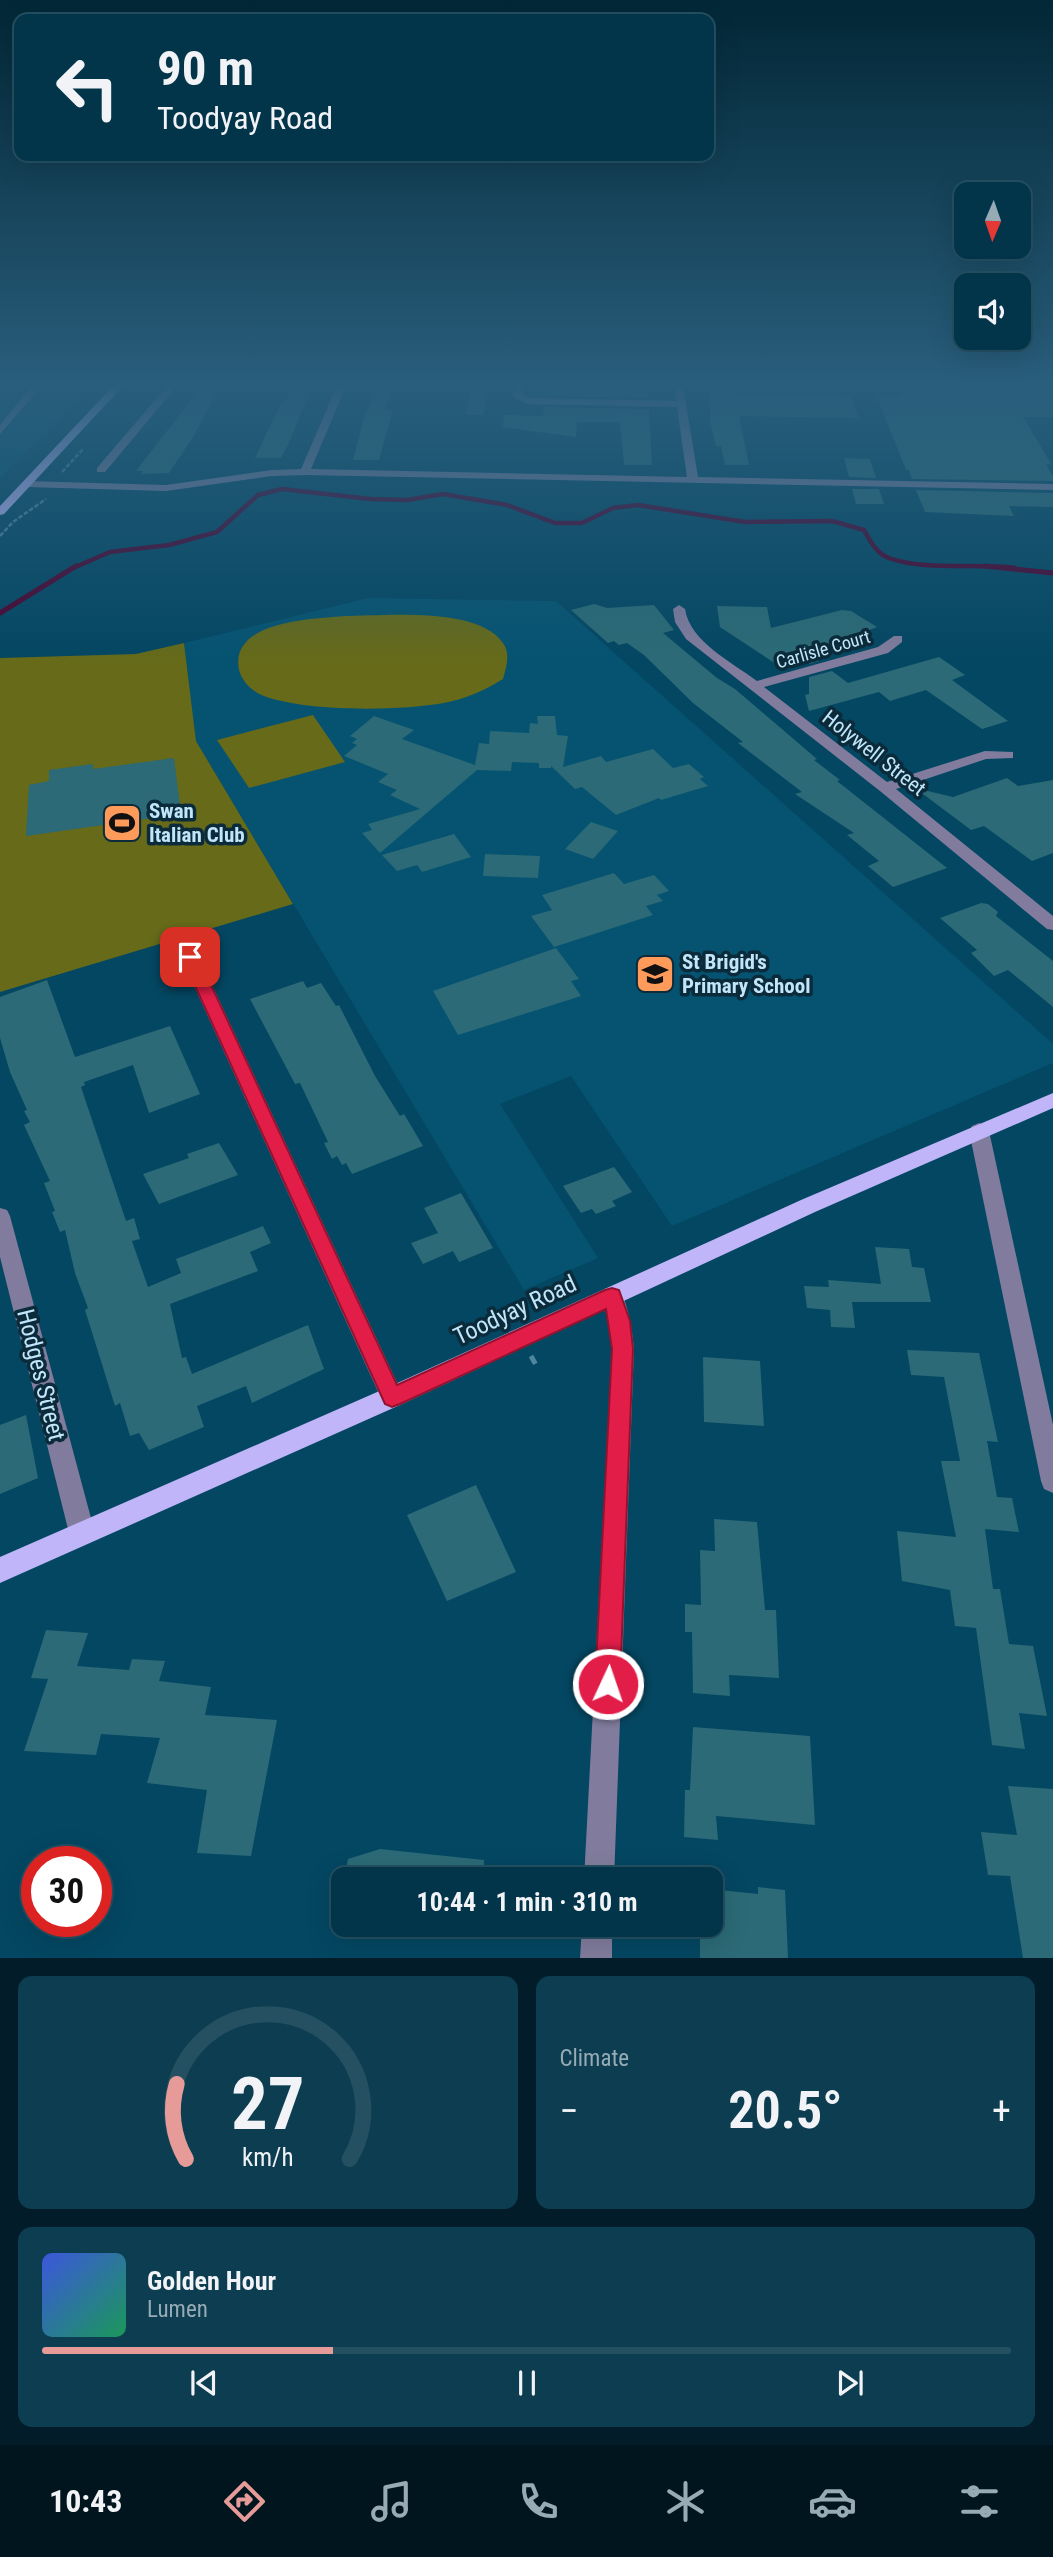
<!DOCTYPE html>
<html lang="en">
<head>
<meta charset="utf-8">
<style>
	:root { --surface:#03354a; --page:#0d3d51; --text:#f1f3f6; --muted:#97abb5; --line:#245062; --accent:#e69b98 }
	body { margin:0; font-family:"Roboto Condensed",sans-serif; background:var(--page); color:var(--text); height:100vh; display:flex; flex-direction:column; font-size:26px; white-space:nowrap }
	* { box-sizing:border-box; margin:0 }
	p { font-size:23px; color:var(--muted) }
	.icon { flex:none; width:38px; height:38px; fill:none; stroke:currentColor; stroke-width:2; stroke-linecap:round; stroke-linejoin:round }
	.map { position:relative; height:1958px; overflow:hidden }
	.details { display:flex; flex-direction:column; gap:18px; padding:18px; background:#021d29; flex:1 }
	.details>* { flex:none }
	.hud { position:absolute; left:14px; top:14px; width:700px; height:147px; border-radius:14px; box-shadow:0 7px 28px #0002,0 0 0 2px var(--line); background:#03354a; color:var(--text); overflow:hidden }
	.needle { width:46px; rotate:182deg }
	.controls { position:absolute; left:954px; top:182px; display:grid; gap:14px }
	.controls a { display:grid; place-items:center; width:77px; height:77px; border-radius:14px; background:var(--surface); box-shadow:0 7px 28px #0002,0 0 0 2px var(--line); font-size:35px }
	.speed { position:absolute; left:21px; top:1846px; display:flex; gap:14px; font-size:35px; font-weight:700; text-align:center }
	.speed>* { display:grid; place-content:center; width:91px; height:91px; border-radius:50%; background:var(--surface); box-shadow:0 7px 28px #0002,0 0 0 2px var(--line); line-height:1 }
	.speed .limit { border:10px solid #d22; background:#fff; color:#111 }
	.pin { position:absolute; display:grid; place-items:center; width:60px; height:60px; color:#fff; margin:-30px; border-radius:14px; box-shadow:0 4px 10px #0006 }
	.me { position:absolute; width:77px; margin:-38px; rotate:3deg; stroke-linejoin:round; filter:drop-shadow(0 0 5px #0008) }
	.turn { display:flex; align-items:center; gap:24px; height:147px; padding:0 28px; font-size:32px }
	.turn .icon { width:91px; height:91px; stroke-width:2.5 }
	.turn b { display:block; font-size:49px; line-height:60px }
	.big { font-size:52px; font-weight:700; line-height:1.1 }
	.details .card { flex:1; display:flex; flex-direction:column; justify-content:center; gap:10px; min-width:0; padding:0 24px; border-radius:14px; background:var(--page) }
	.details .dial { align-items:center; gap:0 }
	.dial svg { height:182px; overflow:visible; fill:none; stroke:var(--line); stroke-width:7; stroke-linecap:round; text-anchor:middle }
	.dial text { fill:var(--text); stroke:none }
	.song { display:flex; align-items:center; gap:21px }
	.cover { width:84px; height:84px; border-radius:10px; background:linear-gradient(135deg,hsl(230 70% 55%),hsl(150 70% 35%)) }
	.played { height:7px; border-radius:4px; background:linear-gradient(90deg,var(--accent) 30%,var(--line) 30%) }
	.keys { display:flex; justify-content:space-around; direction:ltr }
	.heat { display:flex; justify-content:space-between; align-items:center; font-size:38px; direction:ltr }
	.details .tiles { flex:1; display:grid; gap:18px; grid-template-columns:1fr 1fr }
	.card:last-child { grid-column:span 2 }
	.trip { position:absolute; left:331px; top:1867px; width:392px; height:70px; border-radius:14px; background:var(--surface); box-shadow:0 7px 28px #0002,0 0 0 2px var(--line); font-weight:700; line-height:70px; text-align:center }
	.tab-bar { display:flex; height:112px; justify-content:space-around; align-items:center; background:#01151e; color:var(--muted) }
	.tab-bar .icon { width:49px; height:49px }
	.tab-bar .selected { color:var(--accent) }
	.tab-bar b { font-size:32px; color:var(--text) }
	.map>svg:first-child { display:block }
</style>
</head>
<body>
<div class="map">
<svg width="1053" height="1959" viewBox="0 0 1053 1959">
	<rect width="100%" height="100%" fill="#044762"/>
	<g fill="#055371">
		<polygon points="0,386 91,386 0,479"/>
		<polygon points="368,598 556,601 1053,1044 1053,1063 672,1226 571,1076 500,1104 598,1258 524,1290 196,741 184,643"/>
	</g>
	<g fill="#666a19">
		<path d="M344,616C384,616 478,606 503,643C511,654 506,668 503,679C484,691 465,699 444,703C398,711 308,712 264,696C253,692 242,682 239,670C229,621 312,619 344,616Z"/>
		<polygon points="184,643 196,741 293,904 0,992 0,658 136,654"/>
		<polygon points="313,715 345,762 249,788 217,740"/>
	</g>
	<g fill="none" stroke-linecap="round" stroke-linejoin="round">
		<path stroke="#4d032e" stroke-width="4.5" d="M73,568L110,552L169,545L217,532L258,495L282,489L370,499L407,500L443,494L507,505L555,523H582L613,508L638,505L745,522L832,521L864,530C870,541 877,554 889,558C923,571 978,563 1015,568"/>
		<g stroke="#4d032e" stroke-width="5">
			<polyline points="985,566 1053,573"/>
			<polyline points="0,613 76,566"/>
		</g>
	</g>
	<g fill="#2b6a76">
		<polygon points="293,386 312,386 288,445 281,458 255,458 281,403 285,403"/>
		<polygon points="378,386 393,386 385,410 393,410 379,460 353,460 364,418"/>
		<polygon points="472,386 489,386 483,415 466,415"/>
		<polygon points="544,386 648,386 649,398 544,396"/>
		<polygon points="715,386 736,387 738,394 852,396 858,418 739,416 749,465 725,465 721,446 716,446 710,421 710,393 718,394"/>
		<polygon points="899,386 1053,386 1053,417 1023,417 1052,465 1046,464 1053,476 1053,481 912,479 909,470 906,470 877,397 902,397"/>
		<polygon points="198,391 217,392 193,437 169,473 141,474 143,471 136,471"/>
		<polygon points="544,407 649,409 652,465 624,465 620,422 577,422 576,437 503,427 504,415 543,416"/>
		<polygon points="844,458 870,459 876,478 849,477"/>
		<polygon points="852,489 879,489 884,504 856,504"/>
		<polygon points="916,490 1053,493 1053,507 1009,506 1014,516 925,512"/>
		<polygon points="594,604 607,608 654,605 674,630 663,633 717,678 735,689 817,759 814,760 840,780 837,781 947,868 893,887 868,866 879,861 847,835 854,833 795,794 802,792 738,743 743,742 693,703 644,655 627,643 619,645 614,641 608,643 571,610"/>
		<polygon points="717,606 767,607 771,628 842,610 851,611 877,627 853,637 860,641 815,658 819,661 809,664 809,660 787,666 781,662 776,664 720,627"/>
		<polygon points="939,657 965,675 952,680 1008,721 982,729 926,690 890,701 879,692 809,711 805,695 809,694 809,677 832,671 848,683"/>
		<polygon points="374,716 414,730 402,739 475,765 479,743 489,744 490,731 529,733 530,723 538,724 537,716 555,716 557,735 568,736 563,767 601,756 606,762 653,749 673,768 689,764 704,777 700,779 708,786 661,800 659,798 616,815 582,787 575,789 551,766 551,768 539,768 539,763 512,762 511,771 477,770 380,853 362,833 372,830 368,824 420,809 390,795 397,790 378,782 388,774 344,756 357,745 352,743 357,739 350,736"/>
		<polygon points="174,758 181,814 26,836 29,785 49,781 49,770 93,764 93,769"/>
		<polygon points="1007,778 1018,786 1053,780 1053,853 1032,861 984,826 971,830 915,788 953,797"/>
		<polygon points="591,822 618,831 593,859 565,849"/>
		<polygon points="454,834 471,857 422,872 417,865 397,871 382,855"/>
		<polygon points="485,854 540,856 538,878 483,876"/>
		<polygon points="614,873 624,884 654,875 669,891 657,895 663,901 646,906 653,915 554,947 531,916 552,910 542,895"/>
		<polygon points="981,903 988,904 998,912 996,916 1053,961 1053,1007 1008,970 994,976 971,953 977,950 940,918"/>
		<polygon points="556,948 579,979 571,981 581,996 458,1035 433,991"/>
		<polygon points="47,980 75,1057 170,1026 200,1094 149,1113 133,1065 84,1082 85,1085 81,1087 126,1221 134,1218 140,1239 132,1241 148,1287 181,1273 176,1259 263,1226 271,1243 250,1252 258,1271 170,1304 182,1358 186,1357 192,1374 308,1325 324,1369 252,1403 246,1386 197,1406 204,1427 149,1450 139,1433 130,1436 120,1403 115,1406 85,1310 88,1308 75,1273 65,1230 60,1232 52,1212 55,1211 44,1183 50,1181 24,1125 30,1122 24,1111 27,1110 10,1072 0,1038 0,997"/>
		<polygon points="303,981 307,988 321,983 336,1006 339,1005 375,1076 400,1116 404,1114 423,1146 352,1174 346,1163 342,1165 337,1156 332,1159 324,1143 328,1142 300,1083 295,1084 250,999"/>
		<polygon points="219,1143 238,1175 159,1204 143,1174 189,1158 187,1154"/>
		<polygon points="614,1167 632,1192 612,1201 616,1206 596,1214 592,1209 581,1213 563,1186"/>
		<polygon points="461,1193 493,1248 459,1262 453,1251 423,1264 411,1243 438,1233 424,1208"/>
		<polygon points="875,1247 909,1249 912,1267 924,1268 931,1302 852,1302 855,1328 831,1327 830,1310 807,1308 804,1286 829,1287 828,1280 881,1284"/>
		<polygon points="907,1350 979,1353 998,1442 987,1441 997,1497 1012,1498 1019,1532 985,1529 993,1589 1000,1589 1009,1644 1033,1646 1047,1716 1019,1713 1025,1749 992,1745 976,1628 955,1626 950,1590 902,1581 897,1531 956,1537 941,1461 960,1461 944,1377 911,1375"/>
		<polygon points="703,1357 760,1361 764,1426 704,1422"/>
		<polygon points="26,1415 38,1478 0,1494 0,1425"/>
		<polygon points="476,1485 516,1572 447,1601 407,1515"/>
		<polygon points="714,1519 757,1522 765,1610 776,1610 779,1678 729,1675 730,1696 693,1693 692,1632 685,1632 685,1604 701,1605 700,1550 715,1551"/>
		<polygon points="46,1630 88,1633 77,1666 129,1670 132,1659 165,1661 159,1681 211,1687 205,1715 277,1720 251,1856 197,1853 207,1790 147,1783 160,1738 101,1734 96,1755 24,1751 48,1679 31,1678"/>
		<polygon points="693,1727 810,1736 815,1825 716,1816 718,1840 684,1837 685,1790 690,1790"/>
		<polygon points="1008,1786 1053,1789 1053,1958 1023,1958 1010,1876 988,1875 981,1832 1017,1835"/>
		<polygon points="380,1849 484,1860 483,1880 344,1880 348,1859"/>
		<polygon points="758,1887 785,1890 788,1958 700,1958 700,1925 710,1925 710,1889 758,1894"/>
	</g>
	<g fill="none" stroke-linecap="round" stroke-linejoin="round">
		<g stroke="#4f869e" stroke-width="2.5" stroke-dasharray="4.5 2" stroke-linecap="butt">
			<polyline points="62,472 84,448"/>
			<polyline points="0,536 13,522 46,499"/>
		</g>
		<polyline stroke="#4f869e" stroke-width="5" stroke-dasharray="9 4.5" stroke-linecap="butt" points="531,1356 537,1367"/>
		<g fill="#817c9d" fill-rule="evenodd">
			<polygon points="32,386 42,386 0,434 0,425"/>
			<polygon points="167,386 177,386 105,472 97,472 97,468"/>
			<polygon points="337,386 346,386 311,469 687,477 677,407 528,404 513,397 515,386 523,386 523,396 529,398 677,401 674,386 683,386 698,477 1053,484 1053,490 305,475 272,476 166,491 26,487 21,484 26,481 166,485 272,470 301,469"/>
			<path d="M679,605L685,609C690,642 732,662 757,681L878,647L894,636H902V642L888,653L764,687L887,782L985,751L1013,752V758L986,759L896,789L1053,916V930L1047,929L880,791L686,639L675,622L673,609Z"/>
			<polygon points="190,951 199,957 400,1389 404,1397 400,1405 392,1408 384,1405 181,957"/>
			<polygon points="979,1123 986,1126 989,1131 1053,1425 1053,1493 1044,1489 1041,1481 969,1131 972,1126"/>
			<polygon points="0,1208 7,1210 10,1216 95,1533 91,1542 82,1545 73,1542 69,1533 0,1257"/>
			<path d="M612,1287L620,1289C629,1309 632,1328 634,1349L614,1880H584L612,1349L609,1321L601,1296L604,1289Z"/>
			<polygon points="582,1925 612,1925 612,1959 580,1959"/>
		</g>
		<g fill="#c0b5f8" fill-rule="evenodd">
			<polygon points="113,386 123,386 4,514 0,515 0,506"/>
			<polygon points="1053,1093 1053,1108 815,1212 400,1405 0,1583 0,1557 384,1389 801,1200"/>
		</g>
	</g>
	<linearGradient id="sky" x2="0" y2="1"><stop stop-color="#022736"/><stop offset="0.58" stop-color="#295e7c"/><stop offset="1" stop-color="#295e7c" stop-opacity="0"/></linearGradient>
	<rect width="1053" height="660" fill="url(#sky)"/>
	<polygon fill="#e11d48" stroke="#92132f" stroke-width="2" points="190,952 198,957 397,1385 605,1290 612,1288 619,1290 630,1321 633,1349 620,1684 617,1693 608,1697 599,1693 595,1684 612,1349 606,1309 400,1404 392,1407 385,1404 182,957"/>
	<defs>
		<g id="stadium-square" transform="scale(2.0125)"><rect x="-9" y="-9" width="18" height="18" rx="4" fill="#ff9b5a" stroke="#0b2b3b"/><path d="M0-5a6.5 5 0 1 0 0 10a6.5 5 0 1 0 0-10ZM-3.5-1.8h7v3.6h-7Z" fill="#111"/></g>
		<g id="school-square" transform="scale(2.0125)"><rect x="-9" y="-9" width="18" height="18" rx="4" fill="#ff9b5a" stroke="#0b2b3b"/><path d="M0-5L7-2L0 1L-7-2ZM-4 1L0 2.5L4 1V4Q0 6-4 4Z" fill="#111"/></g>
	</defs>
	<g fill-rule="evenodd">
		<use href="#stadium-square" x="122" y="823"/>
		<use href="#school-square" x="655" y="974"/>
	</g>
	<g text-anchor="middle" dominant-baseline="central" stroke-width="7" stroke-linejoin="round" paint-order="stroke">
		<g font-size="18" fill="#c1e6f9" stroke="#0b2b3b">
			<text transform="translate(823 649) rotate(-16)">Carlisle Court</text>
		</g>
		<g font-size="21" fill="#c1e6f9" stroke="#0b2b3b">
			<text transform="translate(874 753) rotate(38)">Holywell Street</text>
		</g>
		<g font-size="21" font-weight="bold" fill="#c1e6f9" stroke="#0b2b3b" text-anchor="start">
			<text x="149" y="811">Swan<tspan x="149" dy="24">Italian Club</tspan></text>
			<text x="682" y="962">St Brigid's<tspan x="682" dy="24">Primary School</tspan></text>
		</g>
		<g font-size="24" fill="#c1e6f9" stroke="#0b2b3b">
			<text transform="translate(515 1310) rotate(-25)">Toodyay Road</text>
			<text transform="translate(41 1375) rotate(76)">Hodges Street</text>
		</g>
	</g>
</svg>
<div class="controls">
<a><svg class="needle" viewBox="-14 -14 28 28"><path d="M0-13l5 13h-10z" fill="#e53935"/><path d="M0 13l5-13h-10z" fill="#97abb5"/></svg></a>
<a><svg class="icon" aria-label="sound" viewBox="0 0 24 24"><path d="M4 9h4l5-4v14l-5-4H4zM17 9q2 3 0 6"/></svg></a>
</div>
<div class="speed"><div class="limit">30</div></div>
<div class="pin" style="left:190px;top:957px;background:#d93025"><svg class="icon" aria-label="arrive" viewBox="0 0 24 24"><path d="M6 21V4h12l-3 4 3 4H6"/></svg></div>
<svg class="me" style="left:608px;top:1684px" viewBox="-20 -20 40 40"><circle r="17" fill="#e11d48" stroke="#fff" stroke-width="3"/><path d="M0-11L8 9 0 5-8 9z" fill="#fff"/></svg>
<div class="trip">10:44 · 1 min · 310 m</div>
<div class="hud">
<div class="turn"><svg class="icon" aria-label="left" viewBox="0 0 24 24"><path d="M17 20v-9H6M10 6l-5 5 5 5"/></svg><div><b>90 m</b>Toodyay Road</div></div>
</div>
</div>
<section class="details">
<div class="tiles">
<div class="card dial"><svg viewBox="0 0 100 80">
<path d="M14 69A42 42 0 1 1 86 69"/>
<path d="M14 69A42 42 0 0 1 10 36" stroke="#e69b98"/>
<text x="50" y="56" font-size="32" font-weight="700">27</text>
<text x="50" y="72" font-size="11">km/h</text>
</svg></div>
<div class="card"><p>Climate</p>
<div class="heat"><a>−</a><b class="big">20.5°</b><a>+</a></div>
</div>
<div class="card">
<div class="song"><i class="cover"></i><div><b>Golden Hour</b><p>Lumen</p></div></div>
<div class="played"></div>
<div class="keys"><svg class="icon" aria-label="previous" viewBox="0 0 24 24"><path d="M18 5L8 12l10 7zM5 5v14"/></svg><svg class="icon" aria-label="pause" viewBox="0 0 24 24"><path d="M8 5v14M16 5v14"/></svg><svg class="icon" aria-label="next" viewBox="0 0 24 24"><path d="M6 5l10 7-10 7zM19 5v14"/></svg></div>
</div>
</div>
</section>
<nav class="tab-bar">
<b>10:43</b>
<svg class="icon selected" aria-label="directions" viewBox="0 0 24 24"><path d="M12 3l9 9-9 9-9-9zM9 14v-3h6M13 9l2 2-2 2"/></svg>
<svg class="icon" aria-label="music" viewBox="0 0 24 24"><path d="M9 18V5l10-2v13"/><circle cx="6" cy="18" r="3"/><circle cx="16" cy="16" r="3"/></svg>
<svg class="icon" aria-label="phone" viewBox="0 0 24 24"><path d="M5 4h4l2 5-3 2q2 4 5 5l2-3 5 2v4C11 20 4 13 5 4z"/></svg>
<svg class="icon" aria-label="climate" viewBox="0 0 24 24"><path d="M12 3v18M4 7l16 10M4 17L20 7"/></svg>
<svg class="icon" aria-label="car" viewBox="0 0 24 24"><path d="M5 17H2v-5l4-1 3-4h7l3 4 3 1v5h-3M9 17h6M6 11h13"/><circle cx="7" cy="17" r="2"/><circle cx="17" cy="17" r="2"/></svg>
<svg class="icon" aria-label="filters" viewBox="0 0 24 24"><path d="M4 7h16M4 17h16"/><circle cx="9" cy="7" r="2"/><circle cx="15" cy="17" r="2"/></svg>
</nav>
</body>
</html>
